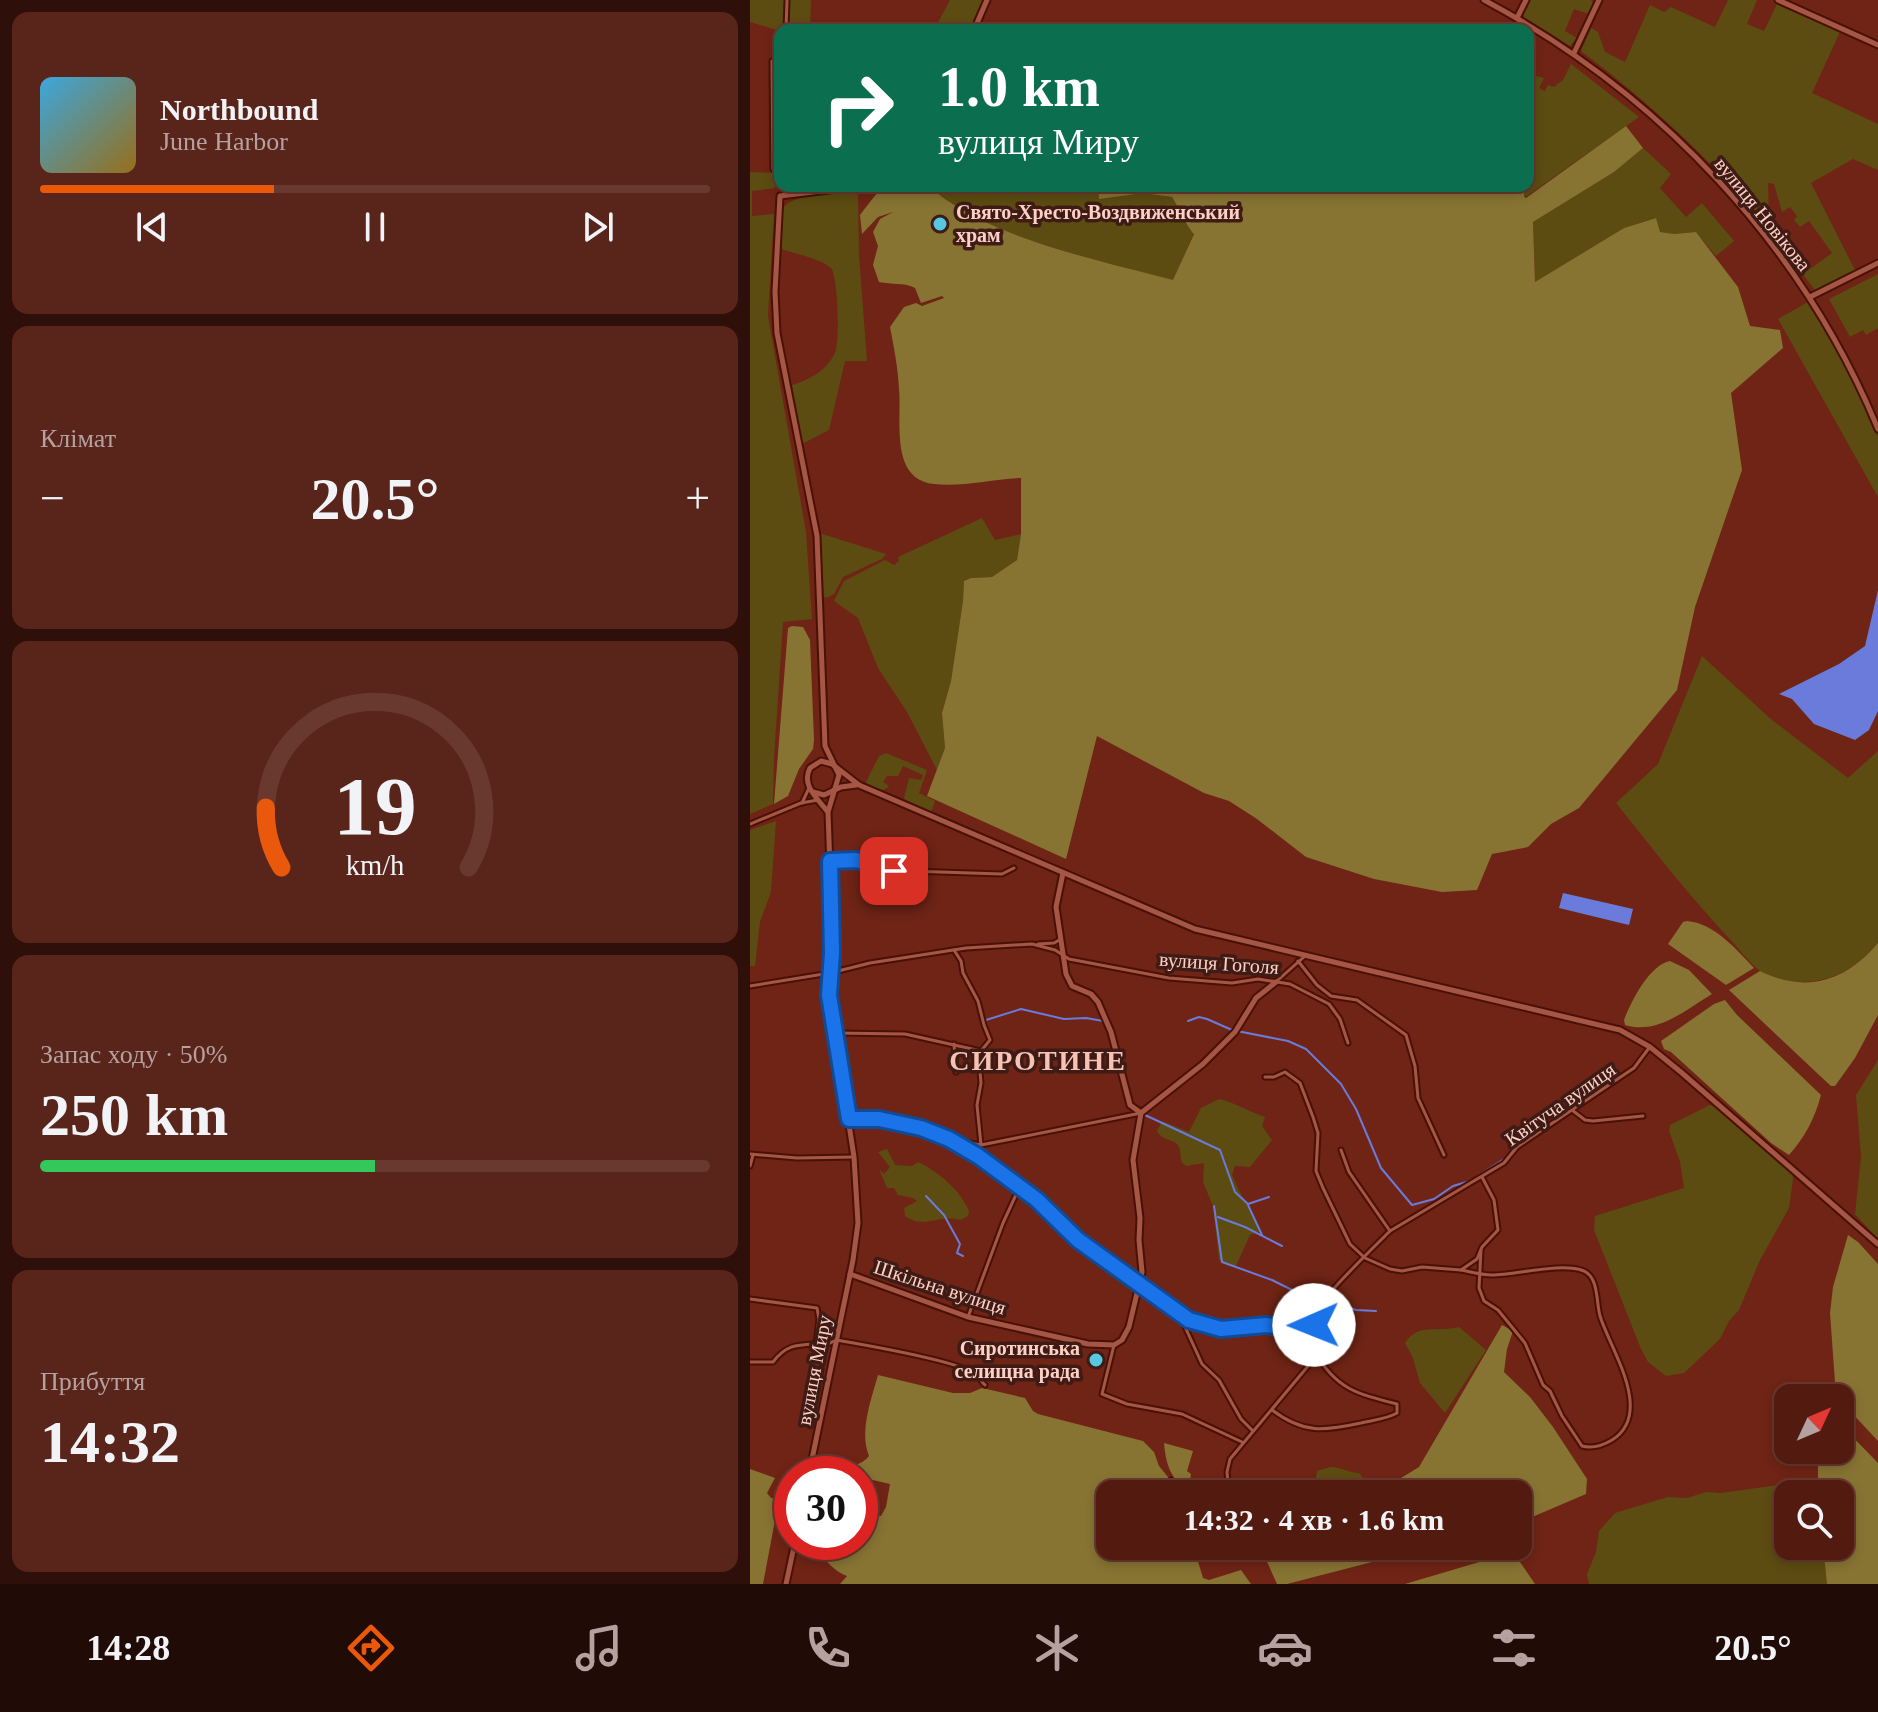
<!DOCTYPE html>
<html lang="uk">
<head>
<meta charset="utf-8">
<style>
	:root { --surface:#531b10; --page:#592419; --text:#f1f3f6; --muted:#b5a19f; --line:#693930; --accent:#ea580c }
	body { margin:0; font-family:Georgia,serif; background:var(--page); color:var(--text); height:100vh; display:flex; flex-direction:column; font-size:30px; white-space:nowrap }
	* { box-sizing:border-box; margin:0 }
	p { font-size:26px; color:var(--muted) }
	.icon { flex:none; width:44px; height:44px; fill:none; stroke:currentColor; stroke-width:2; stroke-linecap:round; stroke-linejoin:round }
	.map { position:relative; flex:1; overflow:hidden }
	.side { display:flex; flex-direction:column; gap:12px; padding:12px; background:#2e0f09; width:750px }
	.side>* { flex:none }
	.banner { position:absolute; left:24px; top:24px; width:760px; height:168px; border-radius:16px; box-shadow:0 4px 12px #0003,0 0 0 2px var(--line); background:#0b6e4f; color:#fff; overflow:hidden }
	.needle { width:52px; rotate:46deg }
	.tools { position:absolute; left:1024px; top:1384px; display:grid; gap:16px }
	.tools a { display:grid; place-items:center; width:80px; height:80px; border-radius:16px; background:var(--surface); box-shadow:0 4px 12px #0003,0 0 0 2px var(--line); font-size:40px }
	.speed { position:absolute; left:24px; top:1456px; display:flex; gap:16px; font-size:40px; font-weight:700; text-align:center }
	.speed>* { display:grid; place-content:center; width:104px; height:104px; border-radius:50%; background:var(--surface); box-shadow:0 4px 12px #0003,0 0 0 2px var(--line); line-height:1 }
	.speed .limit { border:12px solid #d22; background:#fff; color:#111 }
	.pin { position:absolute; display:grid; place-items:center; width:68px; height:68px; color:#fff; margin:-34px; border-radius:16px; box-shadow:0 4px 12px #0006 }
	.me { position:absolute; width:88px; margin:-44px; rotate:269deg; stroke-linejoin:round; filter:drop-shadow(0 0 6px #0008) }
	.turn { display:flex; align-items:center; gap:28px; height:168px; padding:0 32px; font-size:36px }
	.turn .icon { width:104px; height:104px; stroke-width:2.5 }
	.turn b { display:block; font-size:56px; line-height:68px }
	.big { font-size:60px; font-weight:700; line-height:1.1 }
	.side .tile { flex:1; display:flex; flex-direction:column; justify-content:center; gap:12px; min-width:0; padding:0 28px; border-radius:16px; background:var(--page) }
	.side .dial { align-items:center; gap:0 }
	.dial svg { height:208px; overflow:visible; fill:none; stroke:var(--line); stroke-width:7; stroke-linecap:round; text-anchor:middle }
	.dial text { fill:var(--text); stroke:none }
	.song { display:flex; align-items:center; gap:24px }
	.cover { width:96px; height:96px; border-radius:12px; background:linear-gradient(135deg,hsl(200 70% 55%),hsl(40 70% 35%)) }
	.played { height:8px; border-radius:4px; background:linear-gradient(90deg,var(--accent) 35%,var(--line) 35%) }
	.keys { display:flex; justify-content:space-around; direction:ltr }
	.heat { display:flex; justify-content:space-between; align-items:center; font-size:44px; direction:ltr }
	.charge { height:12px; border-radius:6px; background:linear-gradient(90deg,#34c759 50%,var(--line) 0) }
	.trip { position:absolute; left:346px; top:1480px; width:436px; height:80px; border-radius:16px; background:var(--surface); box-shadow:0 4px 12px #0003,0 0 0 2px var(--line); font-weight:700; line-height:80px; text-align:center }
	.tab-bar { display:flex; height:128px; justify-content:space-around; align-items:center; background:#210b06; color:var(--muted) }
	.tab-bar .icon { width:56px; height:56px }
	.tab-bar .selected { color:var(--accent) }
	.tab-bar b { font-size:36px; color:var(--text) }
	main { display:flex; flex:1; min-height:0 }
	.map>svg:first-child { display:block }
</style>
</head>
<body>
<main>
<section class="side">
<div class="tile">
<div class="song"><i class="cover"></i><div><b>Northbound</b><p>June Harbor</p></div></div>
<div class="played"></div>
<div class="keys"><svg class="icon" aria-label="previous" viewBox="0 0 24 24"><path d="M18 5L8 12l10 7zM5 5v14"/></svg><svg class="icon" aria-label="pause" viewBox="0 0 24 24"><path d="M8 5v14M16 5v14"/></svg><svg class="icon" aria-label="next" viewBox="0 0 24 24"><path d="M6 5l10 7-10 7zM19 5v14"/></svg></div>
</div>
<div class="tile"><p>Клімат</p>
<div class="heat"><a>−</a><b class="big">20.5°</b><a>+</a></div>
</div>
<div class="tile dial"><svg viewBox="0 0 100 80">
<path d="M14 69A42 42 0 1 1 86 69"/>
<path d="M14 69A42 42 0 0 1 8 46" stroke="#ea580c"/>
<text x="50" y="56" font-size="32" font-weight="700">19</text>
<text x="50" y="72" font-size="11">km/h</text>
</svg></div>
<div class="tile"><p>Запас ходу · 50%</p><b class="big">250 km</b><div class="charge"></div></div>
<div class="tile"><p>Прибуття</p><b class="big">14:32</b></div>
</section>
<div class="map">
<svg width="1128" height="1584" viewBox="0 0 1128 1584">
	<rect width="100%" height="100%" fill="#6f2415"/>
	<g fill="#5c4c11">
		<polygon points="0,0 35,0 34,30 30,31 0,22"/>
		<polygon points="38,0 61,0 60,30 37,30"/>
		<polygon points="200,0 233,0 219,30 184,30"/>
		<polygon points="778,0 841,0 843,3 839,14 824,9 815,31 827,38 820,46 775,18 772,13"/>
		<path d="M978,0H1007L997,24L1014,31L1027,4L1090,32L1062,93L1128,124V170L1103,159L1061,183L1105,270L1065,290L1043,262L1055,260L1060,269L1082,253L1059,221L1050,227L1044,220L1047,216L1040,207L1032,212L1024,184L1018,183L1019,218L1014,222C959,158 899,102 831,51L841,28L848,32L855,52L875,62L900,5L914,12L921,7L965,27Z"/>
		<polygon points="821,64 889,117 774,198 774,186 778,186 778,82 787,76 794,78 789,88 795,91 798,85 804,87 813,80"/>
		<polygon points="893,148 921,174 910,188 936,217 952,203 984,241 966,256 946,232 924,234 910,232 905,218 874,228 785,282 783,222 864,172"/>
		<polygon points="0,172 26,173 25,188 2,191 2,216 24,214 18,316 56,532 62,619 33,622 24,758 23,804 0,814"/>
		<path d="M186,186H348L349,198L393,193L422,197L437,219L439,229L444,233L423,281C348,259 248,241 187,193Z"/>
		<path d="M108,191L109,255L117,361H95L79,430L52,444L42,385C59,380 76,371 85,353C90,342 88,276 81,268C70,258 44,254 29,248C30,236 28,220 33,209C40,193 91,193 108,191Z"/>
		<polygon points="1128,274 1128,328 1116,335 1113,330 1100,337 1079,299"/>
		<polygon points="1058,302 1100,375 1128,437 1128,497 1028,319"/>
		<polygon points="232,518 245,540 271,534 267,560 242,577 221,578 214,581 213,601 201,681 192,713 195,748 187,770 157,712 128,668 108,618 84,601 94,581 135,560 144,565 149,561 148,557"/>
		<polygon points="69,533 136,554 132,559 93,577 84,594 76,598 72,595"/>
		<path d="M952,656L1022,720L1098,778L1128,751V943C1104,971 1076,986 1038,981C1030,980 1017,976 1010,971C997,961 987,946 976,935C937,893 902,848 866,803L908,764Z"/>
		<path d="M136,753L177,770L169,793L185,801L180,815L161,806L154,798L159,778L171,780L173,775L153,766L148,776H137L133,782L139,786C131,794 124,790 114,786L129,756Z"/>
		<polygon points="26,821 21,892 10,922 5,966 0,966 0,830"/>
		<polygon points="1128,1060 1128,1239 1105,1214 1111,1157 1106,1095"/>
		<path d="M469,1099C486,1103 500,1112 515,1117L512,1126L522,1140L500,1167L485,1166L482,1175C490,1195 502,1211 511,1231L500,1235L485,1268L471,1262L469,1259L463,1206L453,1182L454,1163L437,1166L432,1163C430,1158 431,1149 428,1145C422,1138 414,1142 407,1131L412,1121L439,1132L451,1108Z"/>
		<polygon points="960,1105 975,1107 1041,1164 1043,1179 1039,1208 1010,1260 989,1310 979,1321 970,1339 934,1373 916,1376 898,1362 891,1349 844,1230 845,1216 934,1188 930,1162 919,1131 920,1125"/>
		<path d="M137,1149L145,1165L162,1166L168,1162C189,1172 210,1190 219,1211L218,1216L210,1220C187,1214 175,1230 155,1216L154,1208L167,1201L163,1198L148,1195L144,1188H137L129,1169L134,1174L140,1167L128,1152Z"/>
		<path d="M709,1327L736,1350L695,1413L670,1383L663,1358L655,1343C669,1322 686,1333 709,1327Z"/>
		<path d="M580,1467C592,1467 598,1473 609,1473L614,1479L607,1494H599V1491L591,1494H550L553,1484H565L567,1471Z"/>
		<polygon points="1049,1482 1068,1487 1068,1494 1038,1494 1038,1546 1073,1546 1077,1584 839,1584 837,1574 846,1552 849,1531 865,1513 918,1497 937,1498 956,1492 971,1493"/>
	</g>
	<g fill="#877433">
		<path d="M876,126L893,148L864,172L783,222L785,282L874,228L906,218L910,232L924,234L946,232L988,287L1000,326L1030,330L1033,348L981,393L992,470L945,607L927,690L829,808L801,824L778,847L742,854L727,890L692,892L624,879L556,857L507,819L479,801L454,793L347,736L316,859L177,796L195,748L192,713L201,681L213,601L214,581L221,578L242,577L267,560L271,534V478C242,479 213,487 184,484C139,479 152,420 149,389C148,368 144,348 140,327L154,307L166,303L172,306L194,298L192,296L171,303L165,288C155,282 141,285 129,282L123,265L128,246L123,232L130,219L143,212L128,217L112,234L110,215C132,187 128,186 165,186L167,194L187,193C248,240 348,260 423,280L444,234C438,229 428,206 422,197L393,193L349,199L348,186H774V197L776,198Z"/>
		<polygon points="42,626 53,627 60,640 64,740 63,749 49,769 38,796 24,804 38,628"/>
		<path d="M937,921C964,923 986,949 1004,968L976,985L918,944L933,922Z"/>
		<path d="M1128,943V1015L1105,1058L1085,1086H1081L1068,1074L979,990L1010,971C1056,994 1096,981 1128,943Z"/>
		<path d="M920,961L939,970L962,994C935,1010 908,1035 875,1025L874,1020C881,1002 899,965 920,961Z"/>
		<path d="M975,1000L987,1015L1071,1095C1065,1118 1055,1137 1039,1155L1021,1143L921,1052L914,1049L911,1041L964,1004Z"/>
		<polygon points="1098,1235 1108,1242 1128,1264 1128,1441 1086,1396 1080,1313 1083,1287"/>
		<polygon points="752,1325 763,1331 757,1349 754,1372 780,1397 803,1427 837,1479 836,1494 768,1523 768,1494 625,1494 669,1467"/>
		<path d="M128,1375L203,1393H220L232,1388L275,1398L283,1411L288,1414L393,1441L404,1452L409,1466L418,1477L424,1494H360V1546H441L444,1548L453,1578L459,1580L491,1570L501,1584H90L97,1576C84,1571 76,1561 67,1550L68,1542H110V1515L131,1516L136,1507L140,1484L110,1477V1474L71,1472L73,1467C89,1468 109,1469 119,1456C109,1432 121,1400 128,1375Z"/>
		<polygon points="1090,1424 1128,1463 1128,1584 1077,1584 1073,1546 1090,1546 1090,1494 1068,1494 1068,1462 1072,1450 1090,1450"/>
		<path d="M414,1443L443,1451L437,1471L441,1474L439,1488L435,1490C419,1475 416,1463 414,1443Z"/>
		<polygon points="0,1469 25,1478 17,1493 21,1498 29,1499 13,1584 0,1584"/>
		<polygon points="526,1546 684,1546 537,1584 527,1584 514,1555"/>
		<polygon points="753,1555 770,1562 785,1584 655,1584"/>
	</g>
	<g fill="#6a7bdc">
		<polygon points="1128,590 1128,711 1119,730 1105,740 1064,724 1042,699 1029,694 1089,664 1115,646"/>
		<polygon points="813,893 883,909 879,925 809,908"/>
	</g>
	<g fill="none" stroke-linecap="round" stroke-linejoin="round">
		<g stroke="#6a7bdc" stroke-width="2">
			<polyline points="236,1020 271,1009 314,1019 336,1018 353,1021"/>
			<polyline points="438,1021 449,1017 457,1019 482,1030 538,1041 556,1049 591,1084 606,1109 631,1168 662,1205 684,1199 703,1186 720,1181 754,1159"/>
			<polyline points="395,1115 470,1150 485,1192 498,1204 519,1197"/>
			<polyline points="176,1196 194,1215 210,1244 207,1253 213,1256"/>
			<polyline points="498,1205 512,1235"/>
			<polyline points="464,1206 472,1262 522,1280 546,1292 561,1295"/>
			<polyline points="468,1217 495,1227 532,1246"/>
			<polyline points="579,1300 606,1310 626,1311"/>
		</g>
		<g stroke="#491106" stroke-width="7">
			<g id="street">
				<polyline points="36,30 37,0"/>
				<polyline points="22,61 23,169 30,170"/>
				<polyline points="52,803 59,788"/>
				<polyline points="0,824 51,803 68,800"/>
				<polyline points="81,861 106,860 124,865 127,870 252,874 264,868"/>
				<polyline points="288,944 304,943 311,939"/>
				<polyline points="204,950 211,961 213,973 228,1001 234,1025 240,1040 231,1051 229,1060 231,1083 227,1105 231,1145"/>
				<polyline points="548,961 567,985 581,996 607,1000 656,1035 665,1066 668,1098 694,1155"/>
				<polyline points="528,980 555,956"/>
				<polyline points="0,986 80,973 120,963 216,948 282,944 305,950 319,959 419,978 482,983 508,979 540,984 579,1004 590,1019 598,1043"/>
				<polyline points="85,1033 155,1034 231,1051"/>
				<polyline points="204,1044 206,1072"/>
				<polyline points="515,1077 524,1077 535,1072 550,1083 563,1117 568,1133 566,1171 573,1188 600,1244 615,1258 640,1269 652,1271 672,1267 711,1270 727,1259 732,1247 748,1230 744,1200 732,1177"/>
				<polyline points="822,1110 835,1120 843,1121 893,1116"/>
				<polyline points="99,1119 129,1119 171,1128 199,1139 228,1156 286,1199 328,1240 439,1320 471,1329 516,1325 553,1330 563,1325"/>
				<polyline points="203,1140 231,1145 391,1113"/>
				<polyline points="591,1150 599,1172 640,1231"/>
				<polyline points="0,1154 47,1158 104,1157"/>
				<polyline points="0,1166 3,1155"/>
				<path d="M711,1270C721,1272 731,1275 742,1275C766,1275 812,1262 834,1271C849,1278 846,1302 850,1316C860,1349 905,1413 862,1440C852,1446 843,1449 832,1446L812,1416L800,1391L793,1385L775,1343L748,1310L734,1301L729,1288L731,1250"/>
				<path d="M0,1299L67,1308L69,1319L66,1344L80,1343L86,1340C109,1344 216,1362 228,1376C231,1379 232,1383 235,1385"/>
				<polyline points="218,1317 253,1223 270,1186"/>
				<polyline points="431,1318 452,1364 469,1380 491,1419 503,1431"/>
				<polyline points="364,1345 352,1394 377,1404 432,1414 492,1442"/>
				<path d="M0,1362H23C36,1345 46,1345 66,1344"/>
				<path d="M522,1410C554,1434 574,1431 611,1423C623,1420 637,1419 647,1413V1404C607,1394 586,1389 565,1352"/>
				<polyline points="421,1480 428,1490 435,1494"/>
				<path d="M479,1494L477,1472L480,1459L564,1359C563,1342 561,1326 567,1310C574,1295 626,1245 640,1231L754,1163L767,1147L884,1068L899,1048"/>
			</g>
		</g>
		<g stroke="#491106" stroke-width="9">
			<g id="secondary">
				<path d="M734,0C909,93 1052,245 1128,429"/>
				<polyline points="1028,0 1128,45"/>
				<polyline points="767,18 776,0"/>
				<polyline points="224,30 237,0"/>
				<polyline points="824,53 849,0"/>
				<polyline points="1060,297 1128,263"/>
				<polyline points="63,792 74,795 91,787 106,785"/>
				<path d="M77,811C67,798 51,785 60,768L71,761L82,764L109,785L445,929L870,1030L900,1047L932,1073L1128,1244"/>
				<polyline points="313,873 306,907 316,974 322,986 341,994 348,1002 361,1032 380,1105 391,1113"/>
				<polyline points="100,1274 218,1317 338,1344 364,1345 372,1340 379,1327 392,1272 389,1240 390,1218 383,1160 391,1113 453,1064 485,1032 506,998 526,982"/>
				<polyline points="59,1474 103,1260 108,1223 104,1157 79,995 82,924 78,812 89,775 75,746 67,536 27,333 25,292 30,196 111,186"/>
				<polyline points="36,1584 45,1542"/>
			</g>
		</g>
		<use href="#street" stroke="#a65644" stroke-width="3"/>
		<use href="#secondary" stroke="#a65644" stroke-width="5"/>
	</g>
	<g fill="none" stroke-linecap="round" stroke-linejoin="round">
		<g stroke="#114b97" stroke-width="20">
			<polyline id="route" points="144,871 127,870 124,865 106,860 80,861 82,953 79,995 99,1119 129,1119 171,1128 199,1139 228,1156 286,1199 328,1240 439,1320 471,1329 516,1325 553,1330 564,1325"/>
		</g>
		<use href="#route" stroke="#1a73e8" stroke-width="14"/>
	</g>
	<g fill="#56c9e1" stroke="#3e1c15" stroke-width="3">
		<circle cx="190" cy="224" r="8"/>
		<circle cx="346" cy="1360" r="8"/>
	</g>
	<g text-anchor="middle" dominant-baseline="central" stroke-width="7" stroke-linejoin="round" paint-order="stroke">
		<g font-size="20" font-weight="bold" fill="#fed0c5" stroke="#3e1c15" text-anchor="start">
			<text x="206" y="212">Свято-Хресто-Воздвиженський<tspan x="206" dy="23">храм</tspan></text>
			<text x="330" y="1348" text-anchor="end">Сиротинська<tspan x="330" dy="23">селищна рада</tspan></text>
		</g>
		<g font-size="20" fill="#fed0c5" stroke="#3e1c15">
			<text transform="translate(1013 214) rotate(51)">вулиця Новікова</text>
			<text transform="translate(469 963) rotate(4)">вулиця Гоголя</text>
			<text transform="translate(810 1104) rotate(-35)">Квітуча вулиця</text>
			<text transform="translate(190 1287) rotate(18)">Шкільна вулиця</text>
			<text transform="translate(64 1370) rotate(-79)">вулиця Миру</text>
		</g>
		<g font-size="28" font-weight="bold" letter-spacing="2" fill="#f7c1b4" stroke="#3e1c15">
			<text x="288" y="1060">СИРОТИНЕ</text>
		</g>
	</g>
</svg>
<div class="tools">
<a><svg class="needle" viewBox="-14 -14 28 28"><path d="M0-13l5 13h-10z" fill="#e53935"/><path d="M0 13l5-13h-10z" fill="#b5a19f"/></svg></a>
<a><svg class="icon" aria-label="search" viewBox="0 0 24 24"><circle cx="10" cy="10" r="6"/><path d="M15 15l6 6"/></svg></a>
</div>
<div class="speed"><div class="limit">30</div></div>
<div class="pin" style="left:144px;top:871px;background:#d93025"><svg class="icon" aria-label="arrive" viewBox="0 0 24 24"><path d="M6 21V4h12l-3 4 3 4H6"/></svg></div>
<svg class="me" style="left:564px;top:1325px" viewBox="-20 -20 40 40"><circle r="19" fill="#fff"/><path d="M0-13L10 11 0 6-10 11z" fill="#1a73e8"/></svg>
<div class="trip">14:32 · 4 хв · 1.6 km</div>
<div class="banner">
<div class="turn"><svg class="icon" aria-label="right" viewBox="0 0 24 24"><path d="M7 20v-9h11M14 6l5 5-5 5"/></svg><div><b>1.0 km</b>вулиця Миру</div></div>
</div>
</div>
</main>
<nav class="tab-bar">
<b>14:28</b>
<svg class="icon selected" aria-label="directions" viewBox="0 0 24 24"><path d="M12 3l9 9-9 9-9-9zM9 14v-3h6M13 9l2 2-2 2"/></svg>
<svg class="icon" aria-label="music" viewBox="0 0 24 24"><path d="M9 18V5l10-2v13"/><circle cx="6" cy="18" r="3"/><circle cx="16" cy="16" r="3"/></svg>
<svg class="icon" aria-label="phone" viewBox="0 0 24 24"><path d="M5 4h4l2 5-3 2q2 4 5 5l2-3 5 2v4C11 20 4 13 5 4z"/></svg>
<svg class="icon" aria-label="climate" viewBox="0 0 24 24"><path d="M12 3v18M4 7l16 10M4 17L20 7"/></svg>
<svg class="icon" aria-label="car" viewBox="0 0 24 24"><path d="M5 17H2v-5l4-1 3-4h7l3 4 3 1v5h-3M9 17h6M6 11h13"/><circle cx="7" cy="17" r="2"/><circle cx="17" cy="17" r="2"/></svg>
<svg class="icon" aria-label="filters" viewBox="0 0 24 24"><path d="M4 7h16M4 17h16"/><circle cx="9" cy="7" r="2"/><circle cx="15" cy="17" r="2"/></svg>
<b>20.5°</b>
</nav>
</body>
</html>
